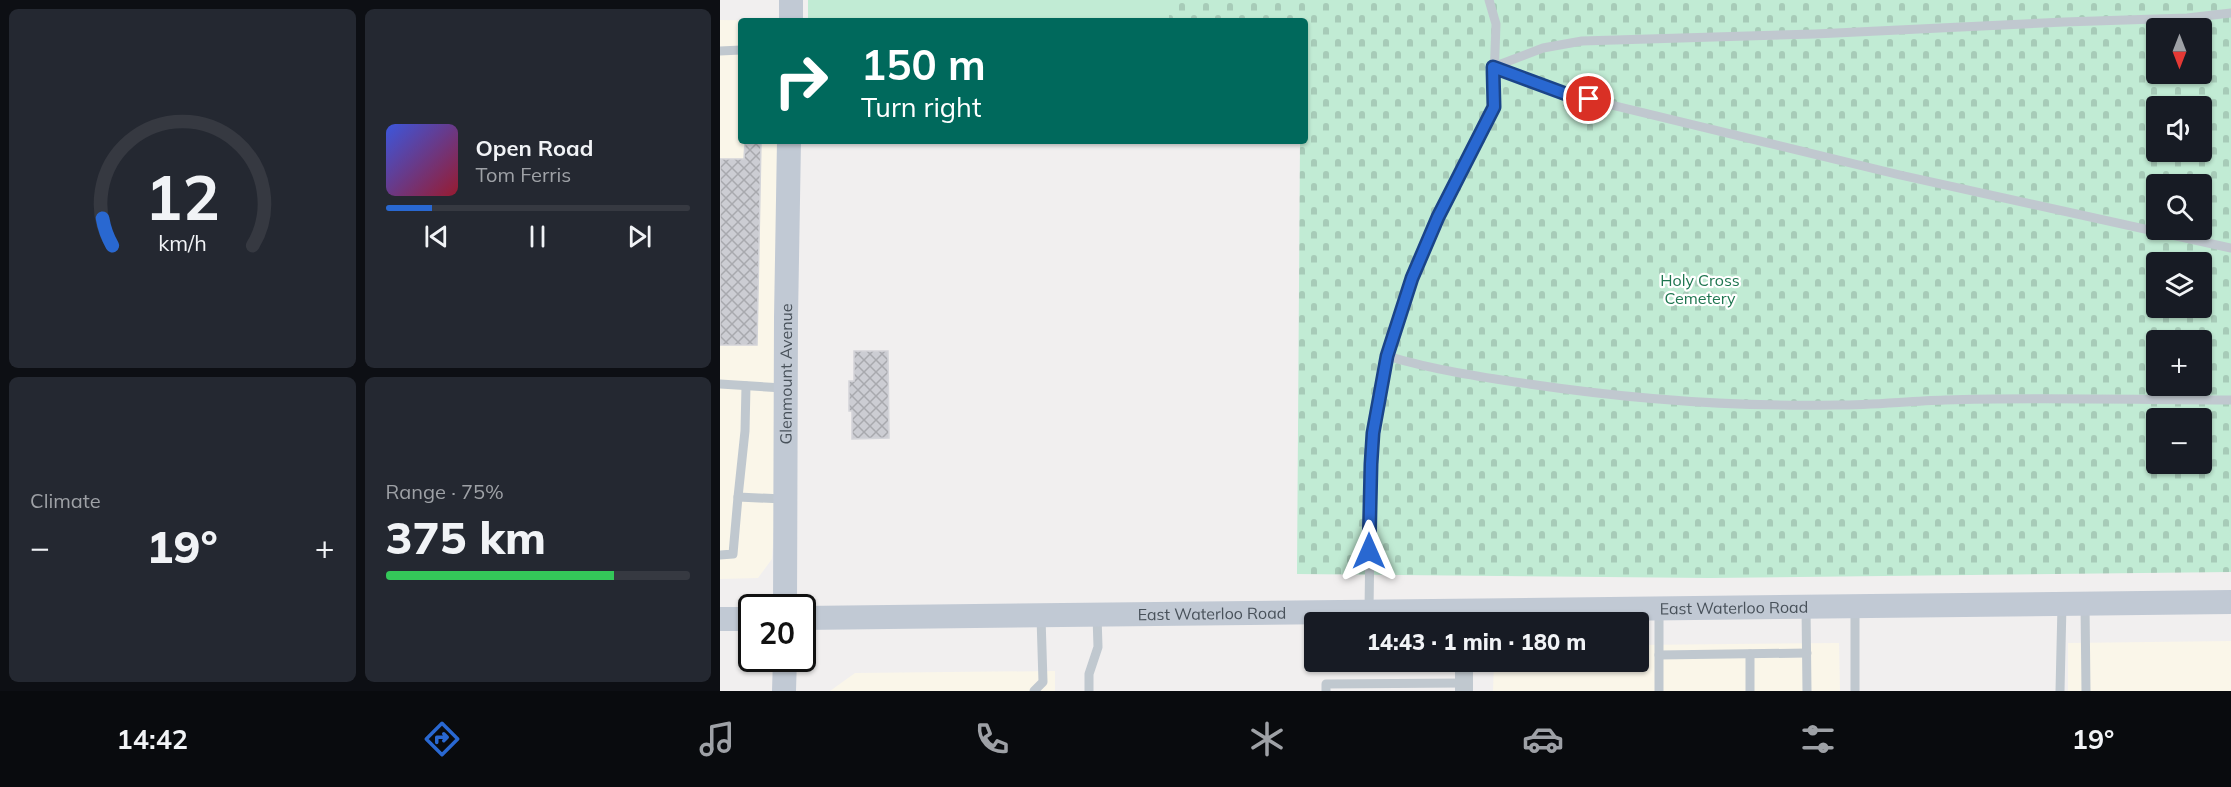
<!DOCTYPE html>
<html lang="en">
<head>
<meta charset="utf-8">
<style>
	:root { --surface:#171b24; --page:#242831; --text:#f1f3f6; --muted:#9ea1a6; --line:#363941; --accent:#2968d1 }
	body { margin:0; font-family:Mulish,sans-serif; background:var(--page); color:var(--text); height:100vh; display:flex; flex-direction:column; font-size:22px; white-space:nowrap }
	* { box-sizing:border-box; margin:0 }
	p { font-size:20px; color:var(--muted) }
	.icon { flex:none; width:33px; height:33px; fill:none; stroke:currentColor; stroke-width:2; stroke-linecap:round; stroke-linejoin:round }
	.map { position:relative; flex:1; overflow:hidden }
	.sheet { display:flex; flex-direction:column; gap:9px; padding:9px; background:#0d0f14; width:720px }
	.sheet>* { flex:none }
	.hud { position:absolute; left:18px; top:18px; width:570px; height:126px; border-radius:6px; box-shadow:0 2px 4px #0004; background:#00695c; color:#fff; overflow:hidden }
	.needle { width:39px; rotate:180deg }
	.controls { position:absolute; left:1426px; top:18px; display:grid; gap:12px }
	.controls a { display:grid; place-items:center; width:66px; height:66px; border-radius:6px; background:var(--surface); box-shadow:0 2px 4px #0004; font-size:30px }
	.speed { position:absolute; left:18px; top:594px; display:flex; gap:12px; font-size:30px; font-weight:700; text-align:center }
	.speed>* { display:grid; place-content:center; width:78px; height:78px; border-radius:50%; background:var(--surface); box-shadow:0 2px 4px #0004; line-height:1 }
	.speed .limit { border:3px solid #111; border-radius:9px; background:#fff; color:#111 }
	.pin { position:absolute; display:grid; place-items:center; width:51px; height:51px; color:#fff; margin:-26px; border:3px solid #fff; border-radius:50%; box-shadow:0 2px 6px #0007 }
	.me { position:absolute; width:66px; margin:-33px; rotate:0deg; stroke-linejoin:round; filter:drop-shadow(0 0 4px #0008) }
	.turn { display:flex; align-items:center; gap:21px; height:126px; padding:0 24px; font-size:27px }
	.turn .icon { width:78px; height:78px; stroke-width:2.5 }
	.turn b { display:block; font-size:42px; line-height:51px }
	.big { font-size:45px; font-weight:800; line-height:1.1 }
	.sheet .widget { flex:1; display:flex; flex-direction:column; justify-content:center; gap:9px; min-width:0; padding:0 21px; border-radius:9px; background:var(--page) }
	.sheet .dial { align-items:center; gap:0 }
	.dial svg { height:156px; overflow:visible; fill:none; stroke:var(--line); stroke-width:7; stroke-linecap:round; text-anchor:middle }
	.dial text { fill:var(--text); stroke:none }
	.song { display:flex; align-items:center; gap:18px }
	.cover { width:72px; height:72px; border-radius:9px; background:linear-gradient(135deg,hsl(230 70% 55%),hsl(350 70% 35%)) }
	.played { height:6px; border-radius:3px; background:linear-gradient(90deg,var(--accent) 15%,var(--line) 15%) }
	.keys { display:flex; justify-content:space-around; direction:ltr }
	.heat { display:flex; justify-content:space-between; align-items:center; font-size:33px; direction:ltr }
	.charge { height:9px; border-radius:4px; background:linear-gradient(90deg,#34c759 75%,var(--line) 0) }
	.sheet .tiles { flex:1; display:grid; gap:9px; grid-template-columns:repeat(2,1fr) }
	.trip { position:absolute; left:584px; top:612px; width:345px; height:60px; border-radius:6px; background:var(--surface); box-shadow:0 2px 4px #0004; font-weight:800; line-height:60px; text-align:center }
	.dock { display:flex; height:96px; justify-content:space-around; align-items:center; background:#090b0e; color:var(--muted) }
	.dock .icon { width:42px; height:42px }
	.dock .current { color:var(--accent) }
	.dock b { font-size:27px; color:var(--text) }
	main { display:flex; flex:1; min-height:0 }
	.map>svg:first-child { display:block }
</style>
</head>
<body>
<main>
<section class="sheet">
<div class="tiles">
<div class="widget dial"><svg viewBox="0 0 100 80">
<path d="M14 69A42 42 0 1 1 86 69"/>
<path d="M14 69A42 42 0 0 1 9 55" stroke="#2968d1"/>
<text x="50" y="56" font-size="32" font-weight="700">12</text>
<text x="50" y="72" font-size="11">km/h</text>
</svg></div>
<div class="widget">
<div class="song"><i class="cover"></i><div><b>Open Road</b><p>Tom Ferris</p></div></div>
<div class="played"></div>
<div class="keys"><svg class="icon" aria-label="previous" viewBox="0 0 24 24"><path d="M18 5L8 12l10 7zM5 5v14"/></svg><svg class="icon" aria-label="pause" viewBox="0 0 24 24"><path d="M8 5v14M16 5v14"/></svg><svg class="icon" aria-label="next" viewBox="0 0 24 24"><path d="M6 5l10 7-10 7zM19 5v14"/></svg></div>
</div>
<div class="widget"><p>Climate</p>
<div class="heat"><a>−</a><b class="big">19°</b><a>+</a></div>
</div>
<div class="widget"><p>Range · 75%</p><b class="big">375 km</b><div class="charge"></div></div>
</div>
</section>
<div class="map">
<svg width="1511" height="691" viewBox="0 0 1511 691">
	<defs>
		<pattern id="cemetery-stones" width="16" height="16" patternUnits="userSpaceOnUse" patternTransform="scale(1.5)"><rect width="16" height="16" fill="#c1ebd4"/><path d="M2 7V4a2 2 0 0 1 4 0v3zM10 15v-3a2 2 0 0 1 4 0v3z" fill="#a7cbb8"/></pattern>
		<pattern id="building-cross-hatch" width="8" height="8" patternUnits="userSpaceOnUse" patternTransform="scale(1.5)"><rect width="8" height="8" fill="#cccdd3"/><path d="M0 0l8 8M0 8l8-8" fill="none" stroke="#a8a9ae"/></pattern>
	</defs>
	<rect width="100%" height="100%" fill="#f1efef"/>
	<g fill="#faf6e9">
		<polygon points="0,20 58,21 21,21 21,141 57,141 55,515 52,559 38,578 0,579"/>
		<polygon points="1511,641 1511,691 1348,691 1348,643"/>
		<polygon points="1119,643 1120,691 773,691 774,662 918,662 918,645"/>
		<polygon points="335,671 335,691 110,691 135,673"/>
	</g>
	<rect fill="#c1ebd4" x="88" y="0" width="361" height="21"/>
	<path fill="url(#cemetery-stones)" fill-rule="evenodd" d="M449,0H1511V572L990,578L577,574L580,141H585V21H449ZM1437,28H1482V74H1437ZM1437,106H1482V152H1437ZM1437,184H1482V230H1437ZM1437,262H1482V308H1437ZM1437,340H1482V386H1437ZM1437,418H1482V464H1437Z"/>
	<g fill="url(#building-cross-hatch)" stroke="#d3d4d9" stroke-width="1.5">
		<polygon points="25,141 41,141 37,345 0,345 0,159 24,159"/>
		<polygon points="134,351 168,351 169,438 132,439 132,411 129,411 129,381 134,381"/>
	</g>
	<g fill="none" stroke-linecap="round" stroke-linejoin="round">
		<g stroke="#c0c8cf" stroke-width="9">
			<polyline points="0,51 21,50"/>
			<polyline points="773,67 846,94 1180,175 1511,248"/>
			<polyline points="773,67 823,48 862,41 1095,34 1344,22 1467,18 1511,13"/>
			<path d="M667,356C714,370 761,377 809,384C910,399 1014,407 1117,405C1153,405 1189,401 1225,400C1320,397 1416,400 1511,400"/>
			<polyline points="0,384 63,388"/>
			<polyline points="18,497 25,431 26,386"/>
			<polyline points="0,555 13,554 18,497 64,499"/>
			<polyline points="1365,604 1366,691"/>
			<polyline points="1086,607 1087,691"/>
			<polyline points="649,611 651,464 653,433 667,356 692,278 718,217 773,107 776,24 769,0"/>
			<polyline points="939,611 939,691"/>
			<polyline points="1030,654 1030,691"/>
			<polyline points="939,655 1087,653"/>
			<polyline points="314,691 323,682 321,617"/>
			<polyline points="369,691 369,674 378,647 377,616"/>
			<polyline points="606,691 606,684 744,683"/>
			<polyline points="1135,691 1135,606"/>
			<polyline points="1340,691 1342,605"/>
		</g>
		<polyline stroke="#c0c8cf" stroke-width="18" points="744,662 744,691"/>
		<g stroke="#c1c9d4" stroke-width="24">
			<polyline points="71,21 71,0"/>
			<path id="s1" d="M65,608L66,318L69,141"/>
			<path id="s2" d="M82,618L1511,602"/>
			<polyline points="0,619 32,619"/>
			<polyline points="64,691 65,658"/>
		</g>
	</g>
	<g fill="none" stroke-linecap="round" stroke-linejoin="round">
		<g stroke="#1b4488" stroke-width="15">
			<polyline id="route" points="649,551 651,464 653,433 667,356 692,278 718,217 774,107 773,67 846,94 869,99"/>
		</g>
		<use href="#route" stroke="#2968d1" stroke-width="10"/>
	</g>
	<g text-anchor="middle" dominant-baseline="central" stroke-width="4.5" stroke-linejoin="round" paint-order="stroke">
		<g font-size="16" fill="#1f7650" stroke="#fff">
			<text x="980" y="280">Holy Cross<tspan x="980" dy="18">Cemetery</tspan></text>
		</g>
		<g font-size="16" fill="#48515a" stroke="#fff">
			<text stroke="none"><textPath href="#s1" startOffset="234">Glenmount Avenue</textPath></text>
			<text stroke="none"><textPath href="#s2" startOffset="932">East Waterloo Road</textPath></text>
			<text stroke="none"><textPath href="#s2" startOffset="410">East Waterloo Road</textPath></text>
		</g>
	</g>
</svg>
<div class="controls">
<a><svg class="needle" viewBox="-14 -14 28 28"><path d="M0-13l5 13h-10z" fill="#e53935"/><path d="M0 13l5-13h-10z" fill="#9ea1a6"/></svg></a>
<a><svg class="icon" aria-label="sound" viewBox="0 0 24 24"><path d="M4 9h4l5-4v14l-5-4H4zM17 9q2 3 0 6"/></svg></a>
<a><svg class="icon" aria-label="search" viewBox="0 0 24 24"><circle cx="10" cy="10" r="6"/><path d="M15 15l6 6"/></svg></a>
<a><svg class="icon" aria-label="layers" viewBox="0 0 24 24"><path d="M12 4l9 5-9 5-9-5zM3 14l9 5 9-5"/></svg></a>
<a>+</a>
<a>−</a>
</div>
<div class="speed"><div class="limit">20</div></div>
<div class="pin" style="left:869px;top:99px;background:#d93025"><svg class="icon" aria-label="arrive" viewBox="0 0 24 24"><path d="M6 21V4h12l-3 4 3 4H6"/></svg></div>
<svg class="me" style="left:649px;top:551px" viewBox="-20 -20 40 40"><path d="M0-17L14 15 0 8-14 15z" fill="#2968d1" stroke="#fff" stroke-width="4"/></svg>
<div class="trip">14:43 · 1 min · 180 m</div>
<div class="hud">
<div class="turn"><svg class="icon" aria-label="right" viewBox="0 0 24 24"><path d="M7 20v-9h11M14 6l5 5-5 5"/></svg><div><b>150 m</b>Turn right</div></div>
</div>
</div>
</main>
<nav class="dock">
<b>14:42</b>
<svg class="icon current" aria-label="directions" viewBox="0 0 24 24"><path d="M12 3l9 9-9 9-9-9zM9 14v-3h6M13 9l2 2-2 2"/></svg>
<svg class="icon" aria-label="music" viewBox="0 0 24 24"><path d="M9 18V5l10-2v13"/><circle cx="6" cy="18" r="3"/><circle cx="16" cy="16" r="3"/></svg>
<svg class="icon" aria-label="phone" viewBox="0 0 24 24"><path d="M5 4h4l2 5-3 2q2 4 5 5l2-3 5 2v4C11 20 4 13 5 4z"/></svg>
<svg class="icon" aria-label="climate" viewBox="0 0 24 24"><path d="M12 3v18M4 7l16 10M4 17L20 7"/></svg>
<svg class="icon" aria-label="car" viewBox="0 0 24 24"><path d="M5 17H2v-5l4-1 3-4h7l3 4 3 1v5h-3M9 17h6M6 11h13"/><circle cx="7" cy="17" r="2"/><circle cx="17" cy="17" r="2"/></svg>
<svg class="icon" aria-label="filters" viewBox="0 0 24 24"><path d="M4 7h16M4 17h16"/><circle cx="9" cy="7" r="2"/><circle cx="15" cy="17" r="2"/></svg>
<b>19°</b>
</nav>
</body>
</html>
